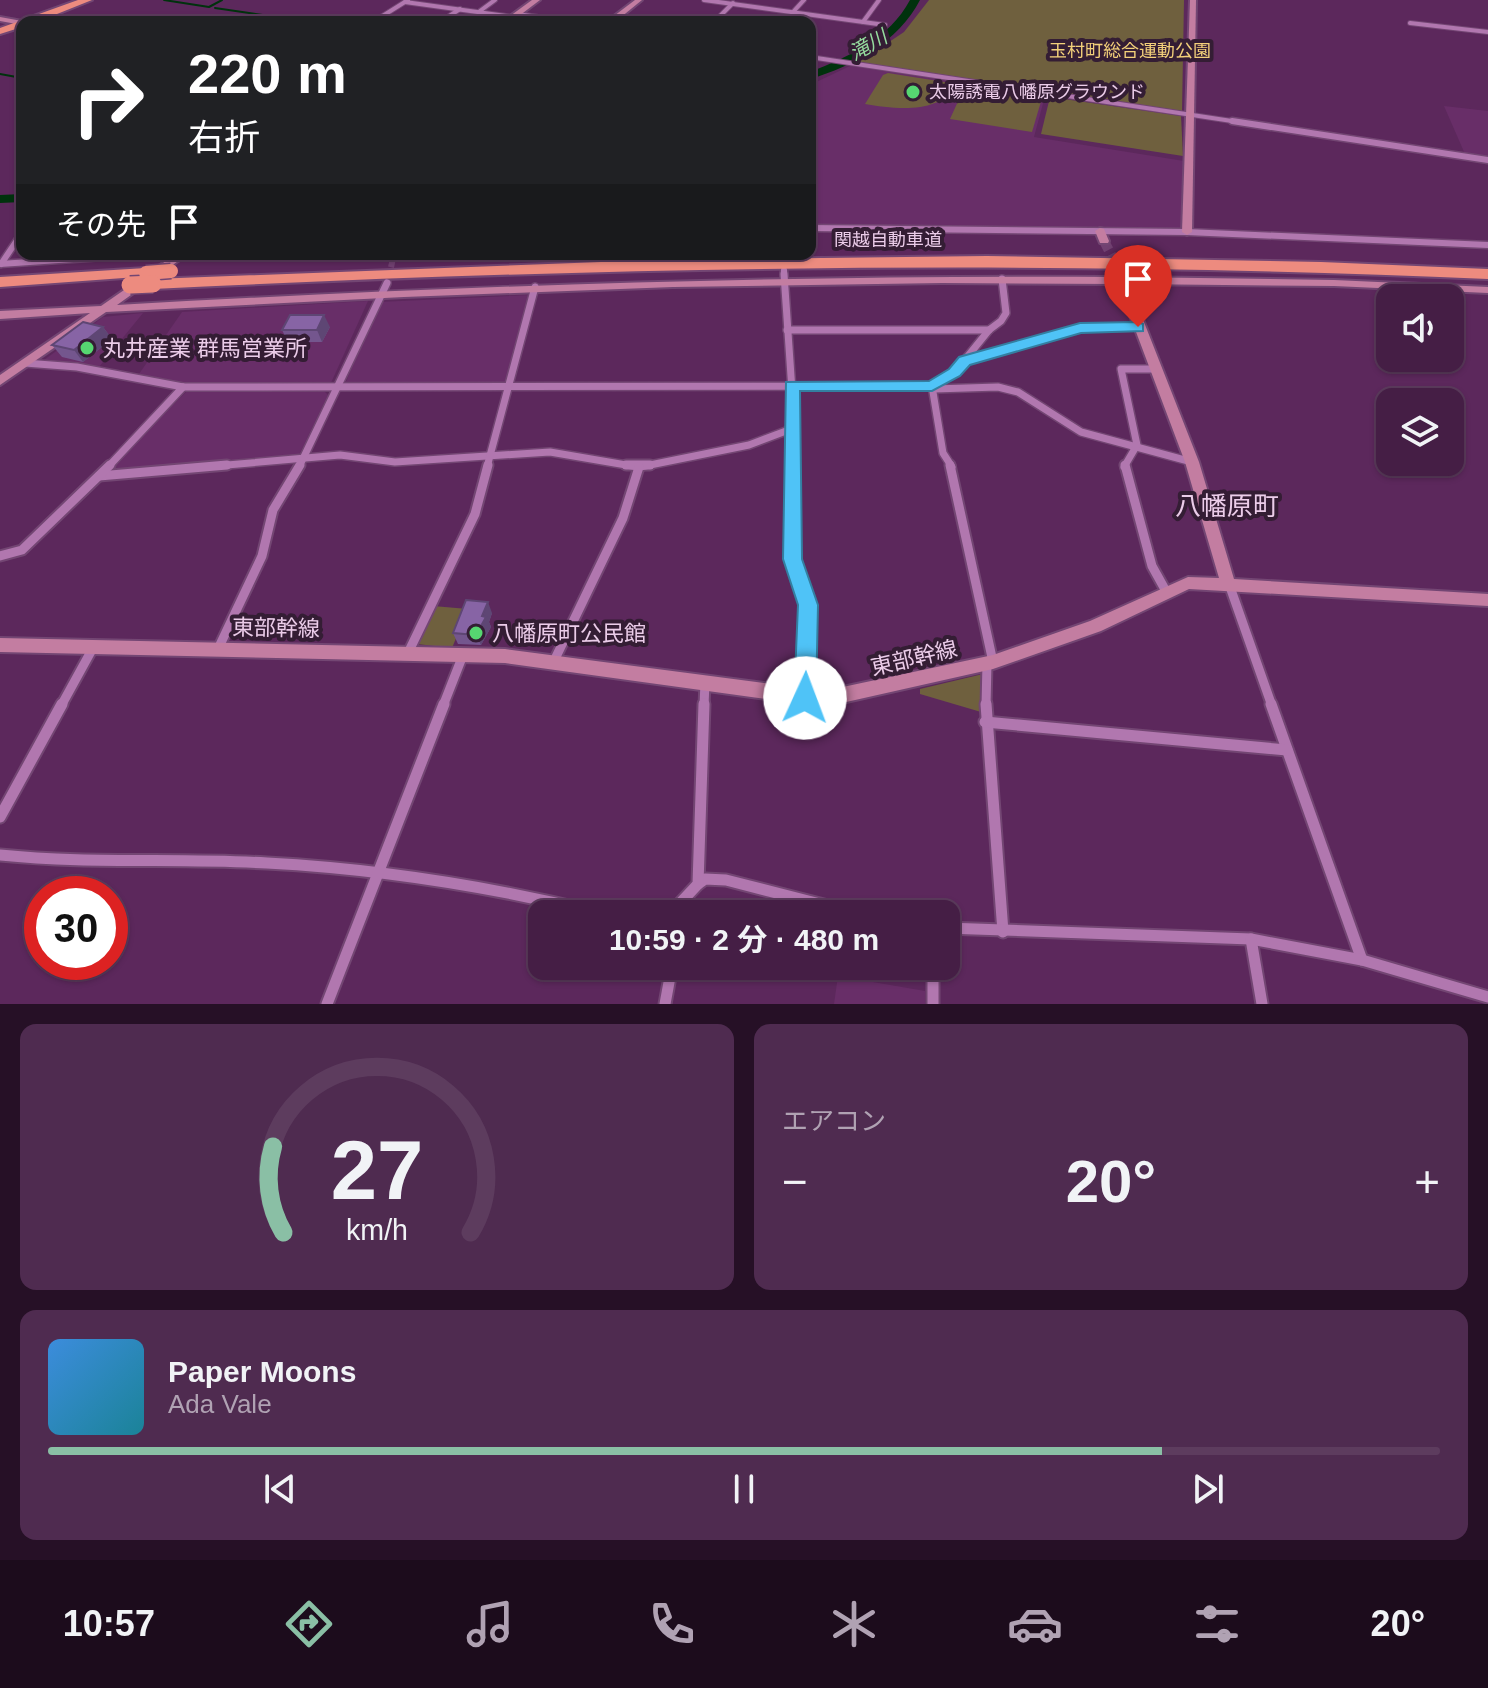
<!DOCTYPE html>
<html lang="ja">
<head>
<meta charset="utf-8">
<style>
	:root { --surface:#451e45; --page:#4f2b50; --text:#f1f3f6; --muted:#b0a2b3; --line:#5d3c5e; --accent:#8abfa5 }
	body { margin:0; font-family:Arial,"Noto Sans JP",sans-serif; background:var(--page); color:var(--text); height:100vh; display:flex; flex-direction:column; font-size:30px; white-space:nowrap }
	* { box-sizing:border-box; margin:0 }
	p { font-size:26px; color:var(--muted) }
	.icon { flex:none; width:44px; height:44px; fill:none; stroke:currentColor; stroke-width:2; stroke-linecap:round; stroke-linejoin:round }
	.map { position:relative; height:1004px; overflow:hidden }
	.details { display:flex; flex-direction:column; gap:20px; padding:20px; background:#261026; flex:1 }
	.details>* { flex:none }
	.top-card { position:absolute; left:16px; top:16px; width:800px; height:244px; border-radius:16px; box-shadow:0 2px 6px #0004,0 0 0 2px var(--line); background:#202124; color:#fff; overflow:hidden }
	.buttons { position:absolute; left:1376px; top:284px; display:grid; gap:16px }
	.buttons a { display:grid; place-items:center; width:88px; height:88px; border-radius:16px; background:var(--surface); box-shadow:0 2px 6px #0004,0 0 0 2px var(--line); font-size:40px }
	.speed { position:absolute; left:24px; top:876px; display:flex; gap:16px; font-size:40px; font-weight:700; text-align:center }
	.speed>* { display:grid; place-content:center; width:104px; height:104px; border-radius:50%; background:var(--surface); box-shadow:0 2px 6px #0004,0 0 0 2px var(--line); line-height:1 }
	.speed .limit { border:12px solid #d22; background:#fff; color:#111 }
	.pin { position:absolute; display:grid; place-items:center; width:68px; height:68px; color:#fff; margin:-82px -34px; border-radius:50% 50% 50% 0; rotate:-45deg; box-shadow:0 0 8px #0007 }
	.pin .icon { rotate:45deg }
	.me { position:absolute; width:88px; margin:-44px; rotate:2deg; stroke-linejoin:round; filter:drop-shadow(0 0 6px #0008) }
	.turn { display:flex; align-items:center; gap:28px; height:168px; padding:0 40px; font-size:36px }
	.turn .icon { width:104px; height:104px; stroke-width:2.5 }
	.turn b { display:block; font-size:56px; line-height:68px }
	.then { display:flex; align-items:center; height:76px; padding:0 40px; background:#0003; gap:16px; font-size:30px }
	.big { font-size:60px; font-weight:700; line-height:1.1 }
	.details .tile { flex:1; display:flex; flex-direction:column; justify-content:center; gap:12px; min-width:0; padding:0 28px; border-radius:16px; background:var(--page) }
	.details .dial { align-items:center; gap:0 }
	.dial svg { height:208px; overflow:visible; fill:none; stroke:var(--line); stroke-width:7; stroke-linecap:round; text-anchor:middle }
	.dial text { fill:var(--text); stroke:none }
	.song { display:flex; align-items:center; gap:24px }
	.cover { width:96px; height:96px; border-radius:12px; background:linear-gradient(135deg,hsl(210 70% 55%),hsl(190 70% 35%)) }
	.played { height:8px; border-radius:4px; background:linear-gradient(90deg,var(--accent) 80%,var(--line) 80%) }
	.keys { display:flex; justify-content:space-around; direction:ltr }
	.heat { display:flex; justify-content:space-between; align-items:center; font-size:44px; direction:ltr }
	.details .tiles { flex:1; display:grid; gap:20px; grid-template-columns:1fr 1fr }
	.tile:last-child { grid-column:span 2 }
	.trip { position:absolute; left:528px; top:900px; width:432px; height:80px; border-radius:16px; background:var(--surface); box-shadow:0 2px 6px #0004,0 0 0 2px var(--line); font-weight:700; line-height:80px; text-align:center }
	.dock { display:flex; height:128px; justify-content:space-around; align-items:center; background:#1c0c1c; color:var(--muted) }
	.dock .icon { width:56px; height:56px }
	.dock .on { color:var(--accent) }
	.dock b { font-size:36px; color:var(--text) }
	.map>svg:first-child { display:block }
</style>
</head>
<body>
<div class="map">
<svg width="1488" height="1004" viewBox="0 0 1488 1004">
	<rect width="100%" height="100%" fill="#5c285c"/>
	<g fill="#682e68">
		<polygon points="850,66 1045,96 1034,137 1184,161 1181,229 810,224 810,85"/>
		<polygon points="1444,106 1488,111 1488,157 1465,154"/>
		<polygon points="530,295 507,380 503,383 345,384 379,302"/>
		<polygon points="368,301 330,385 187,384 139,374 182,312"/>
		<polygon points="143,313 99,367 44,360 103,317"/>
		<polygon points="187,391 324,391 328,395 299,455 112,471 110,468"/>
		<polygon points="838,976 925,991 925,1004 834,1004"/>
	</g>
	<g fill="#6f603e">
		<polygon points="929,0 1184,0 1182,111 859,62 904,32"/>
		<path d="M888,73L957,84C940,115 895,109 865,104L883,75Z"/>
		<polygon points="965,86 1042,98 1032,132 950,119"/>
		<polygon points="1050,97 1181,116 1183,156 1041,134"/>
		<polygon points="433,606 468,609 452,648 417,644"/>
		<polygon points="983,674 981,712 920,694 920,689"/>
	</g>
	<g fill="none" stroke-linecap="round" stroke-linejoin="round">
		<g stroke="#00320d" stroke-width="2">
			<polyline points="164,0 209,7 222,0"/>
			<polyline points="215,8 311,22"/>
			<polyline points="0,74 22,78"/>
		</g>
		<g fill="#00320d" fill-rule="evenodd">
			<path d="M910,0H920C898,42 854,66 810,79V72C850,56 889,39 910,0Z"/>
			<polygon points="22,194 22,202 0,203 0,195"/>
		</g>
		<polyline stroke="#714171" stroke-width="6" stroke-dasharray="6 3" stroke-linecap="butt" points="389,276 394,254"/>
		<polyline stroke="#714171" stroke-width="7" stroke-dasharray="7 3" stroke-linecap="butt" points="388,280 389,274"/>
		<polyline stroke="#714171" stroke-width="10" stroke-dasharray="10 5" stroke-linecap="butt" points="1104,241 1118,268"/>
		<g stroke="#734673" stroke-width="6">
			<g id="street-far4">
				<polyline points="704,0 885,25"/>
				<polyline points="405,2 514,17"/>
				<polyline points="480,11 495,0"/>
				<polyline points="793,12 804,0"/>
				<polyline points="517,14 574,22"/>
				<polyline points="373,22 408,0"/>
				<polyline points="440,22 460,9"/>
				<polyline points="714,22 733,3"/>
				<polyline points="863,22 879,0"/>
				<polyline points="1410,23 1488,32"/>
				<polyline points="810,57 1245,123"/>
			</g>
		</g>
		<g stroke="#734673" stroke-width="9">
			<g id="street-far3">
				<polyline points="1232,121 1488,160"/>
				<polyline points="810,228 1187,232 1488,245"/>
				<polyline points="0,264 147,254"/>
				<polyline points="1,264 22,233"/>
				<polyline points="784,270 784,276"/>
			</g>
		</g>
		<g stroke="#734673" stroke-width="10">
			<g id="street-far2">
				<polyline points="784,274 794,420 793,467"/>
				<polyline points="787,330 989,330"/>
				<polyline points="965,361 1080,328 1138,327"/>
				<polyline points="25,363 77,367 183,387 932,386 955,372 989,330 1001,321 1006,313 1002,279"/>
				<polyline points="932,386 943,453 952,467"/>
				<polyline points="934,389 998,387 1018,392 1081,432 1192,462"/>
				<polyline points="108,467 183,387"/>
				<polyline points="204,467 340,455 395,462 550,452 638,467"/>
				<polyline points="299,467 387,283"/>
				<polyline points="487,467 535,287"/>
				<polyline points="640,467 749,445 794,428"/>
				<polyline points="1124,467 1137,445 1121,369 1154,369"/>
			</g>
		</g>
		<g stroke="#734673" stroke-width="13">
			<g id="street-far1">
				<polyline points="626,465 650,465"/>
				<polyline points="793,465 792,559 808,605 805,698"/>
				<polyline points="950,465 993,662"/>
				<polyline points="1125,465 1152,566 1167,593"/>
				<polyline points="99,476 227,465"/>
				<polyline points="0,556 22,550 110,465"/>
				<polyline points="1229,584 1272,706"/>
				<polyline points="218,649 262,556 273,510 300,465"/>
				<polyline points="408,653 475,514 488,465"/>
				<polyline points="554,661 623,518 639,467"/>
				<polyline points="61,706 94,646"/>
				<polyline points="443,706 463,655"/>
				<polyline points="704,706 705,682"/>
				<polyline points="986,706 987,663"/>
			</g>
		</g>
		<g stroke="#734673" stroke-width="15">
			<g id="street">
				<polyline points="986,704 1003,932"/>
				<polyline points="1271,704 1362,960"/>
				<polyline points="985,722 1287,750"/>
				<polyline points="0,817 62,704"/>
				<path d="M0,855C89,864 178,858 267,863C381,869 493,887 603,914"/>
				<polyline points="698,884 705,879 726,880 859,914"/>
				<polyline points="670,914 698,884 704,704"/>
				<polyline points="946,928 1251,939 1362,960 1488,997"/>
				<polyline points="1251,939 1262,1004"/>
				<polyline points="933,966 933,1004"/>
				<polyline points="327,1004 444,704"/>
				<polyline points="665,1004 672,966"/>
			</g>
		</g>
		<g stroke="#734673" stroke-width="4">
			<g id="secondary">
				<polygon points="532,0 540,0 511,22 502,22"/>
				<polygon points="635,0 642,0 615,22 606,22"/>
				<polygon points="1190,0 1196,0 1192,232 1187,235 1182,232"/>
				<polygon points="0,17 22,21 25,22 22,22 22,25 0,21"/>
				<polygon points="1100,228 1104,229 1109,241 1108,243 1100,243 1095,231"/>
				<path d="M176,254H188L117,305C450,286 782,275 1115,277L1116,273H1124L1126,277L1334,280L1488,287V293L1334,286L1129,284L1199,462L1234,579L1488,594V606L1189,589L1101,631L993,669L824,707L505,663L0,652V638L505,649L824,691L993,655L1090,621L1188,577L1219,578L1185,462L1118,284L942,283L673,287L404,297L106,312L0,385V375L90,313L0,319V311L101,306Z"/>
			</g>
		</g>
		<g stroke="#734673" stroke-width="4">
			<g id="highway">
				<polygon points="78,0 92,0 37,22 22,22 22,27 0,34 0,28"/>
				<path d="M987,256L1321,262L1488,269V279C1042,259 598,267 153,289L145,284L153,279L654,260Z"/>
				<polygon points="146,268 154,273 151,276 0,287 0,277"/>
			</g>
		</g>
		<use href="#street-far4" stroke="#b177af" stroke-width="4"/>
		<use href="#street-far3" stroke="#b177af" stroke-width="6"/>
		<use href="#street-far2" stroke="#b177af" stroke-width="7"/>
		<use href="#street-far1" stroke="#b177af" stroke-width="9"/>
		<use href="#street" stroke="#b177af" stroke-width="11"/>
		<use href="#secondary" fill="#c37da1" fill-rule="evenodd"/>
		<use href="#highway" fill="#ed8b7f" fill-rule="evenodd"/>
		<g stroke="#734673" stroke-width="17" stroke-linecap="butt">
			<polyline id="highway-bridge-far1" points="146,273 171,271"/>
		</g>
		<g stroke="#734673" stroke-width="20" stroke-linecap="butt">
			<polyline id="highway-bridge" points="130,285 153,284"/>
		</g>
		<use href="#highway-bridge-far1" stroke="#ed8b7f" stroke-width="14"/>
		<use href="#highway-bridge" stroke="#ed8b7f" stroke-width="17"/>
	</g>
	<g fill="#74568e">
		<polygon points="103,327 112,339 83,362 62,357 52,345"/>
		<polygon points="330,327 322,342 288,342 282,330"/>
		<polygon points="492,613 489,622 491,627 481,645 458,644 453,633"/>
	</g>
	<g fill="#5e4674">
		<polygon points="324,315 330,327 322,342 317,330"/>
		<polygon points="103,327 112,339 83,362 74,350"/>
		<polygon points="488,602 492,613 489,622 491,627 481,645 476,635"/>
	</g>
	<g fill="#8764a5" stroke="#5e4674" stroke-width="2">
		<polygon points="290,315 324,315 317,330 282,330"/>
		<polygon points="83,322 103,327 74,350 52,345"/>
		<polygon points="466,600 488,602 482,616 486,617 476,635 453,633"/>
	</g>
	<polygon fill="#4fc3f7" stroke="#337fa1" stroke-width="2" points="1138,322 1143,324 1143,331 1081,333 970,365 960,376 932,391 800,391 802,559 818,605 816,698 813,705 805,708 797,705 794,698 798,605 783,559 786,382 929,381 949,369 959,357 1080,323"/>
	<g fill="#56d671" stroke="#341d34" stroke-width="3">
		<circle cx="913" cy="92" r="8"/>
		<circle cx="87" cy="348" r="8"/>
		<circle cx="476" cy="633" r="8"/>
	</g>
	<g text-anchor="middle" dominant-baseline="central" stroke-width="8" stroke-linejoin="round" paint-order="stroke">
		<g font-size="18" fill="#f3d07a" stroke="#341d34">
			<text x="1130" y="51">玉村町総合運動公園</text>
		</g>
		<g font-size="18" fill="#ebcce9" stroke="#341d34" text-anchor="start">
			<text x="929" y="92">太陽誘電八幡原グラウンド</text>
		</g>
		<g font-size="18" fill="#ebcce9" stroke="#341d34">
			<text x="888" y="240">関越自動車道</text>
		</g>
		<g font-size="20" font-style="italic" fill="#95dc9e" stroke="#341d34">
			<text transform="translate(868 45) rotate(-30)">滝川</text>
		</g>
		<g font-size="22" fill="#ebcce9" stroke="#341d34" text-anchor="start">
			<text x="103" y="348">丸井産業 群馬営業所</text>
			<text x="492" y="633">八幡原町公民館</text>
		</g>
		<g font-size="22" fill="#ebcce9" stroke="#341d34">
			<text transform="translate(276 628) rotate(1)">東部幹線</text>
			<text transform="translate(914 658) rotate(-13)">東部幹線</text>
		</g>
		<g font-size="26" fill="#ebcce9" stroke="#341d34">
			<text x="1227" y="506">八幡原町</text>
		</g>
	</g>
</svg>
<div class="buttons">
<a><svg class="icon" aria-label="sound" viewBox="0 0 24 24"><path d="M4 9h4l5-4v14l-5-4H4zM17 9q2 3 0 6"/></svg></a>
<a><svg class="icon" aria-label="layers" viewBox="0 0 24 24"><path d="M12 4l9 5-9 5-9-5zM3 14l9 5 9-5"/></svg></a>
</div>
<div class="speed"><div class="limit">30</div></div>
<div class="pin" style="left:1138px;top:327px;background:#d93025"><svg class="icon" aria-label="arrive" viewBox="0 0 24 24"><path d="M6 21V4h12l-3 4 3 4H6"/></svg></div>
<svg class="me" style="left:805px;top:698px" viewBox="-20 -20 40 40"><circle r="19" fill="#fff"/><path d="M0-13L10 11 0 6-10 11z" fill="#4fc3f7"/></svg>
<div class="trip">10:59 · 2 分 · 480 m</div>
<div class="top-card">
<div class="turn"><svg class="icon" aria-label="right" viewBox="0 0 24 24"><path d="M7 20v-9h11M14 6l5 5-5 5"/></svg><div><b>220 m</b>右折</div></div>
<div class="then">その先<svg class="icon" aria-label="arrive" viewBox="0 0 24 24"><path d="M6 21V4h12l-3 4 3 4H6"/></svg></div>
</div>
</div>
<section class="details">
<div class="tiles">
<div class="tile dial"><svg viewBox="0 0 100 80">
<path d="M14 69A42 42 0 1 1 86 69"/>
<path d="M14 69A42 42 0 0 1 10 36" stroke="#8abfa5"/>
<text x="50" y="56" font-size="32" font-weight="700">27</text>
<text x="50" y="72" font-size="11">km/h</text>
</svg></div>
<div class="tile"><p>エアコン</p>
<div class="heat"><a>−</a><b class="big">20°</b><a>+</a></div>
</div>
<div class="tile">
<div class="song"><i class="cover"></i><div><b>Paper Moons</b><p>Ada Vale</p></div></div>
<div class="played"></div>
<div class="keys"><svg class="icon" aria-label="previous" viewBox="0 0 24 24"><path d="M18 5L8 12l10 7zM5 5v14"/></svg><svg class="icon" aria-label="pause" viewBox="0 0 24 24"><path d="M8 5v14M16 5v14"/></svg><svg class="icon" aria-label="next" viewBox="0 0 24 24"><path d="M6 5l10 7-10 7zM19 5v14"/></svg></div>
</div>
</div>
</section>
<nav class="dock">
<b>10:57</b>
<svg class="icon on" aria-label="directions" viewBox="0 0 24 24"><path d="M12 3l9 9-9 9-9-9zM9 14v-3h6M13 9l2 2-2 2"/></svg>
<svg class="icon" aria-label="music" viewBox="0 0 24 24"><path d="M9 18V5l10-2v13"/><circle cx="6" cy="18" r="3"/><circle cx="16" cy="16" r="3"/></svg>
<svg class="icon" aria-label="phone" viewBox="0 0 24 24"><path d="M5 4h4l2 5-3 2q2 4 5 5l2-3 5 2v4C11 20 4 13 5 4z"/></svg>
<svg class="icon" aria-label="climate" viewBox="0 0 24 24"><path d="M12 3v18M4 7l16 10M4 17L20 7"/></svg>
<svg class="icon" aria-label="car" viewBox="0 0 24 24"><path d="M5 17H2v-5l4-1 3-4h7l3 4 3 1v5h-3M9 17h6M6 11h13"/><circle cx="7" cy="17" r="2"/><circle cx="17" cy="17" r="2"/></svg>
<svg class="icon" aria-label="filters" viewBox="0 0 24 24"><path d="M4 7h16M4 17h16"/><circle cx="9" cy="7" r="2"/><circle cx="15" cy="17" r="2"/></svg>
<b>20°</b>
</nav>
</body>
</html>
